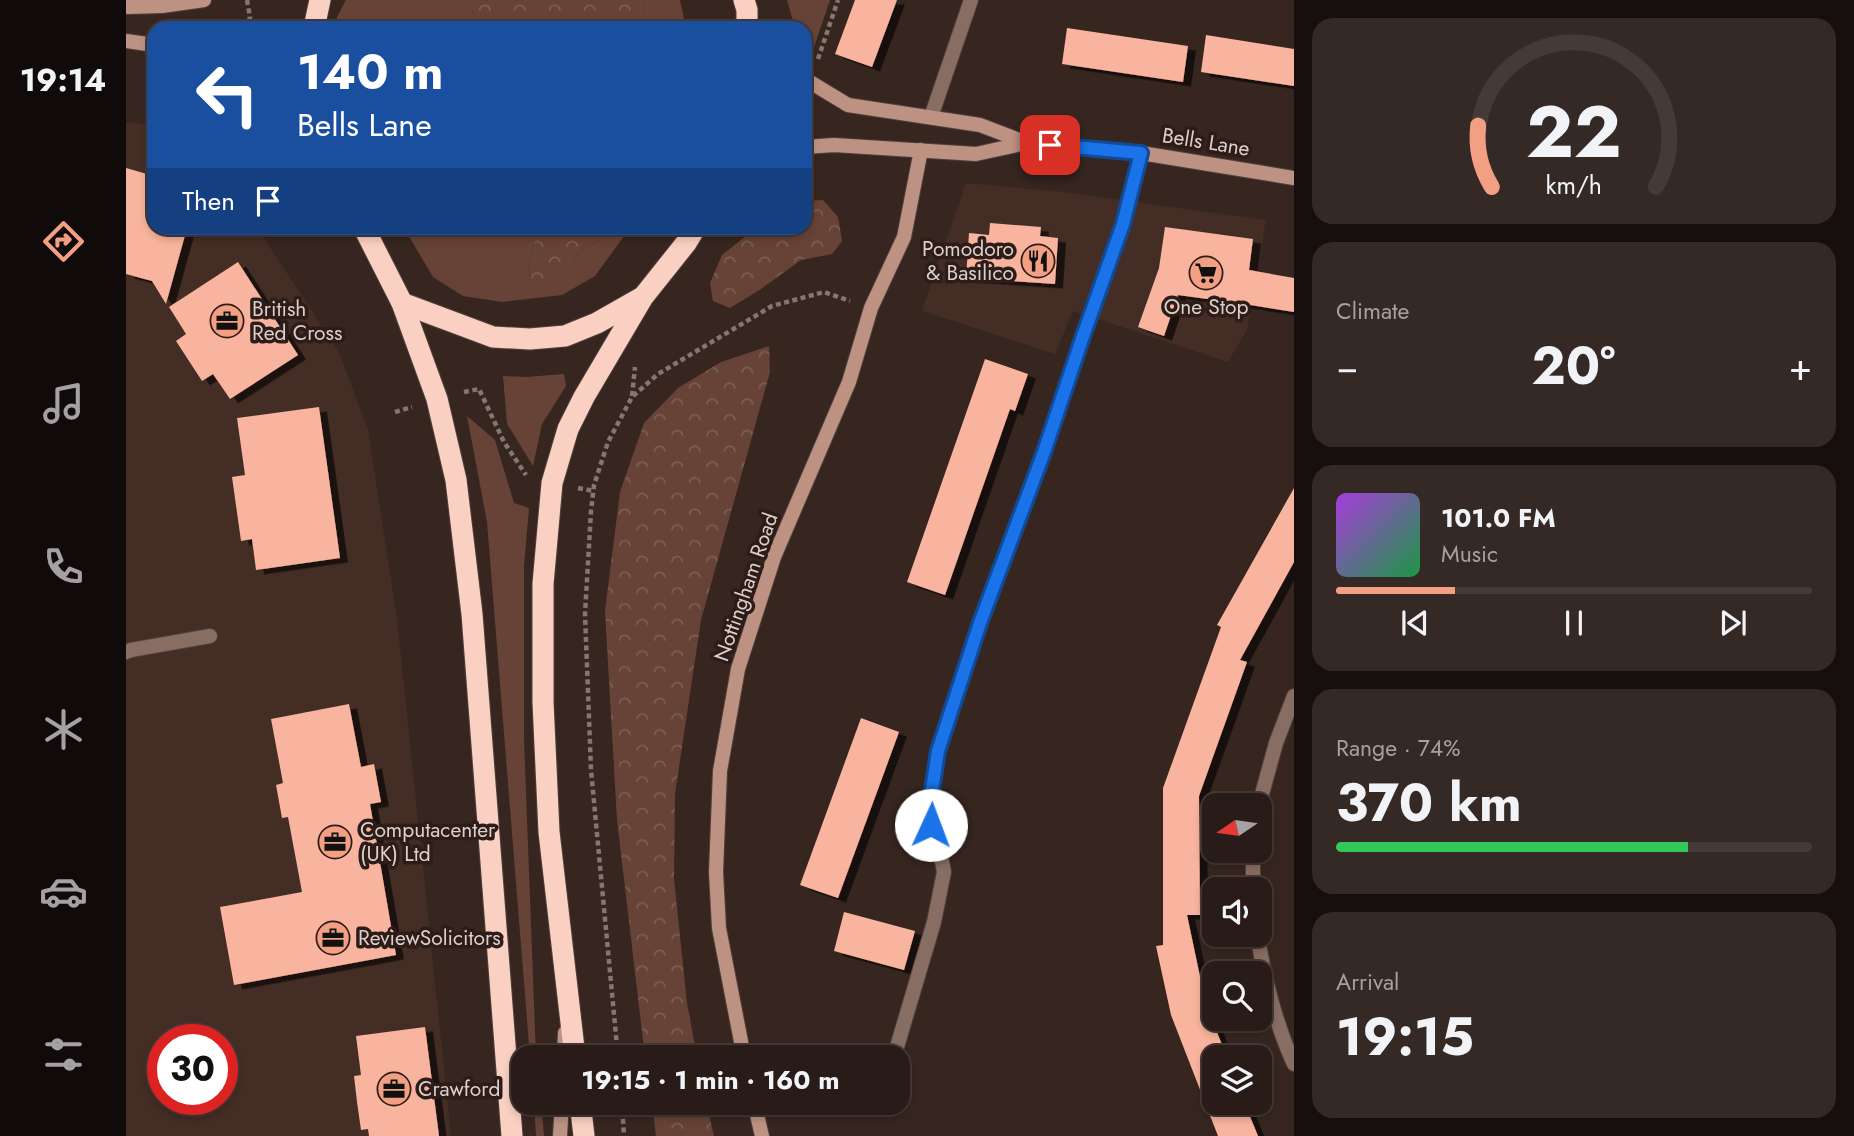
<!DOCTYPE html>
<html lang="en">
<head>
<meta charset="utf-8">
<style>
	:root { --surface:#291c18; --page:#352925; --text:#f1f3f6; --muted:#a5a1a2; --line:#453a37; --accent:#f39f84 }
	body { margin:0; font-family:Jost,sans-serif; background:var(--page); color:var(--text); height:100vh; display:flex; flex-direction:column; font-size:26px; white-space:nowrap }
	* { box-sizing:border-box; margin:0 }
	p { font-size:23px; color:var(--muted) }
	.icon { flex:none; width:38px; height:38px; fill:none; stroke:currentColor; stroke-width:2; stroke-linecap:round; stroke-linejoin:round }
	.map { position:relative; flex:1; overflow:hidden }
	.side { display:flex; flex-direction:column; gap:18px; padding:18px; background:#170f0d; width:560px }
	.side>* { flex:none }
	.top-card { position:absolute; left:21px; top:21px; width:665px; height:214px; border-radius:21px; box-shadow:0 4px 10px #0003,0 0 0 2px var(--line); background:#1a4fa0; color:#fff; overflow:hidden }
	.needle { width:46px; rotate:257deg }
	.buttons { position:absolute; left:1076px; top:793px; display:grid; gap:14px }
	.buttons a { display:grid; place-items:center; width:70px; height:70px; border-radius:14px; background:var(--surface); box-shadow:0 4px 10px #0003,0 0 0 2px var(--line); font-size:35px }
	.speed { position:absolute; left:21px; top:1024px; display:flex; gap:14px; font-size:35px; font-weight:700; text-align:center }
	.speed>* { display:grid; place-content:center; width:91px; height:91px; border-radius:50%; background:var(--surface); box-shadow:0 4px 10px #0003,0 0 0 2px var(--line); line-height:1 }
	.speed .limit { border:10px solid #d22; background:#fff; color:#111 }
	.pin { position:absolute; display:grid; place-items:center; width:60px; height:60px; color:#fff; margin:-30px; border-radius:14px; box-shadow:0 4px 10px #0006 }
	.me { position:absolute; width:77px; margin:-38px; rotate:2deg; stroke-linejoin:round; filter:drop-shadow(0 0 5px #0008) }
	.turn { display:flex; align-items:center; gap:24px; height:147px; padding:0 35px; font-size:32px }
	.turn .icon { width:91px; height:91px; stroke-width:2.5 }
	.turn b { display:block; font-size:49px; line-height:60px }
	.then { display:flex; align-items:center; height:66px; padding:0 35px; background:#0003; gap:14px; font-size:26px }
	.big { font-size:52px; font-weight:700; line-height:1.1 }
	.side .card { flex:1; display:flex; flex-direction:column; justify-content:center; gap:10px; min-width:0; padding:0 24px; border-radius:21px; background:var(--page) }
	.side .dial { align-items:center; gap:0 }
	.dial svg { height:182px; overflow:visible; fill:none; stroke:var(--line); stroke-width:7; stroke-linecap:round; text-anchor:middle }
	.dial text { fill:var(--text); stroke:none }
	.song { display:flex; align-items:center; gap:21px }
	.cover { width:84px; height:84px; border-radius:10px; background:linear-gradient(135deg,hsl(280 70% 55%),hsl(140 70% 35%)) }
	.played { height:7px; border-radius:4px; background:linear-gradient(90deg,var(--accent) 25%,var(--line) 25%) }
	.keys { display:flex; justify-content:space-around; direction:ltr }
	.heat { display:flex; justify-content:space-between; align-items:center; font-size:38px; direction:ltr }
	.charge { height:10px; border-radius:5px; background:linear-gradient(90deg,#34c759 74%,var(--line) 0) }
	.trip { position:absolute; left:385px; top:1045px; width:399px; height:70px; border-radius:21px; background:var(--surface); box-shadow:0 4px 10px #0003,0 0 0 2px var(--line); font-weight:700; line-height:70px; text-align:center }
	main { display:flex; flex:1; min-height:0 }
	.menu { display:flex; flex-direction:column; width:126px; justify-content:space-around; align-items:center; background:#100b0a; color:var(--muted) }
	.menu .icon { width:49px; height:49px }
	.menu .on { color:var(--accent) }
	.menu b { font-size:32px; color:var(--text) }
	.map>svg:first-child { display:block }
</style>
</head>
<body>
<main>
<nav class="menu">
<b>19:14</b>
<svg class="icon on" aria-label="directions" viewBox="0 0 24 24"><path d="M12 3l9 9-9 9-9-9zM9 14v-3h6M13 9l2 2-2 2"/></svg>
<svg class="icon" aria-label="music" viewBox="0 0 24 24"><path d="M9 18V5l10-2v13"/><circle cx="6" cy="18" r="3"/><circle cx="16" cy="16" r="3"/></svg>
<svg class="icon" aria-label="phone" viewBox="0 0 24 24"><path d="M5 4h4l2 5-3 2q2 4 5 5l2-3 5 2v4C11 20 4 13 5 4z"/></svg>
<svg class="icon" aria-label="climate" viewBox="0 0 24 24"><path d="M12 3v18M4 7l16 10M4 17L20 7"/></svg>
<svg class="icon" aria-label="car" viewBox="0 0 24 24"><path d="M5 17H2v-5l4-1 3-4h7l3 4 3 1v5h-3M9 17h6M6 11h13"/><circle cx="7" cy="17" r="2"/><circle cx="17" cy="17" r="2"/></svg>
<svg class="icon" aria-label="filters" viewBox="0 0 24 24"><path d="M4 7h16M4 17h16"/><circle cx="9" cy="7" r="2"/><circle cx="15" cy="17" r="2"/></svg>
</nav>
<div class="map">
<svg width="1168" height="1136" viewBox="0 0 1168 1136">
	<defs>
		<pattern id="forest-crowns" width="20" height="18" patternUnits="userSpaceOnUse" patternTransform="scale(1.75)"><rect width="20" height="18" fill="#674337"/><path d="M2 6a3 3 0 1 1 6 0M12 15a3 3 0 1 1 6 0" fill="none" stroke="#7c5d53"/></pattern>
		<filter id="shadow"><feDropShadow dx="8" dy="4.5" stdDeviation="0" flood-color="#0009"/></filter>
	</defs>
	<rect width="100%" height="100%" fill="#372620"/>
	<g fill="#442d25" fill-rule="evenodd">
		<path d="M0,122L28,125V228H131L213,352L242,430L271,619L325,1136H0ZM37,1040H96V1099H37Z"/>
		<polygon points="840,183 936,192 1140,220 1121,330 1102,362 947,311 929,354 796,311"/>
	</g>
	<g fill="#674337">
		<polygon points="220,0 361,0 347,12 339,28 326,28 320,24 288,24 287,28 209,28 211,17"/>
		<polygon points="516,0 554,0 560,28 523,28"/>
		<polygon points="661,0 704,0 685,56 679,50 679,28 669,28"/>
		<polygon points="278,228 356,228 362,232 375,228 414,228 404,254 403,281 426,282 447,264 454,251 473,241 480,228 504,228 469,276 436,295 376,302 337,296 307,277"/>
		<polygon points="438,374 440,386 416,424 407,466 381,424 377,376 401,377"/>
		<polygon points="341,416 369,440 388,503 403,508 398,566 398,740 410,1057 404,1057 361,522"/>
		<polygon points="408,1103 415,1103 418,1136 410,1136"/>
	</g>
	<g fill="url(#forest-crowns)">
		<polygon points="361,0 516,0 523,28 339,28 347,12"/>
		<polygon points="697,200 712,217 716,241 706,254 675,260 635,289 604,308 587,301 584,283 596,255 630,228 679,228 679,201"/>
		<polygon points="414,228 480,228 473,241 454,251 447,264 426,282 403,282 404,254"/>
		<polygon points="643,346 644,372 575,620 549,794 548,879 561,1003 571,1057 519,1057 491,820 479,611 494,492 518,423 552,388 595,362"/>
		<polygon points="526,1103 580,1103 588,1136 530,1136"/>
	</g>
	<g fill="#f8b49e" filter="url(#shadow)">
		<polygon points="729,0 771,0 746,67 709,54"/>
		<polygon points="941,28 1062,46 1057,82 936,64"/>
		<polygon points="1080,35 1168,49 1168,86 1075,72"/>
		<polygon points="0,168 28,176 28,228 61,228 40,304 26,281 0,274"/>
		<polygon points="864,223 915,227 914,236 932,238 929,284 840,278 843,233 863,235"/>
		<polygon points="1039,227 1127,239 1123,270 1168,278 1168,312 1118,304 1052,295 1038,336 1012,327 1033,268"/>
		<polygon points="112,262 172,355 104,399 87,374 76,381 50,341 60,334 43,307"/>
		<polygon points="859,359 902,374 889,411 884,409 819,595 781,582"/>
		<polygon points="193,407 214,558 130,570 126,539 115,541 106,477 119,475 111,418"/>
		<polygon points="1168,488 1168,562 1114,660 1121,662 1073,796 1074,915 1061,915 1080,1005 1101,1057 1088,1057 1088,1102 1118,1102 1132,1136 1092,1136 1045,1015 1030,946 1037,945 1037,788 1095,627 1091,625"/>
		<polygon points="223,704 235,767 248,764 255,802 244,804 270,955 108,985 94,907 176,892 162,817 156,818 150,785 157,783 145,719"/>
		<polygon points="735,718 773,732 712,898 674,885"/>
		<polygon points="718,912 789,931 778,970 708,951"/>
		<polygon points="299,1027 313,1136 243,1136 242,1129 235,1130 231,1102 228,1076 235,1075 230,1036"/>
	</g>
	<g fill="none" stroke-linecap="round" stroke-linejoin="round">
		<g stroke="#51413c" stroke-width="16">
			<g id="lane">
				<polyline points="805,117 845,0"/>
				<polyline points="0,652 5,650 84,636"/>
				<polyline points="768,1057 808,922 818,872 811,836"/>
			</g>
		</g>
		<g stroke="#51413c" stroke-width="16">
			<g id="street">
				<polyline points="1133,805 1150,743 1168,696"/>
				<polyline points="811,836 805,825 804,803 812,751 854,623 918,451 956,339 997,224 1015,153"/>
				<polyline points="1127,889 1127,850"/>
				<path d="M1131,934C1139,979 1149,1023 1168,1064"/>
			</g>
		</g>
		<g stroke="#51413c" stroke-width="16">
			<g id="secondary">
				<polyline points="0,7 36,6 78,0"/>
				<polyline points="0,41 28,45"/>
				<polyline points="679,79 722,105 854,125 901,143 1015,153 1168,178"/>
				<polyline points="679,147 708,145 850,154 900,143"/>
				<polyline points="438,1057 439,1033"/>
				<polyline points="618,1057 593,928 590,872 594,771 612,669 648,557 723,382 745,308 778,237 795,150"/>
				<polyline points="628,1102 636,1136"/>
				<polyline points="434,1136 436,1102"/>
			</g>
		</g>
		<g stroke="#51413c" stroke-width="23">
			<g id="highway">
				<polyline points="618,0 621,10 621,28"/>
				<polyline points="188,28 194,0"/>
				<polyline points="238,228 276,303 311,399 330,480 346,614 386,1136"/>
				<polyline points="276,303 367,337 404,339 439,336 471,323 515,298"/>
				<polyline points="449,1057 423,832 417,702 417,584 426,483 442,429 458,397 517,297 560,243 569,228"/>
				<polyline points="454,1102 458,1136"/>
			</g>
		</g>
		<g stroke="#857671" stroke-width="4.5" stroke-dasharray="5 3.5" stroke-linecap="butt">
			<polyline points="121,0 124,17 121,28"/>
			<polyline points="692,59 712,0"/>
			<polyline points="338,392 353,389 378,442 400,475"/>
			<polyline points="506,396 509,367"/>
			<polyline points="269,412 286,407"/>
			<polyline points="452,488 468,491"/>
			<polyline points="492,1057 465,770 459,614 465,511 468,485 482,442 506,397 532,374 646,306 698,292 724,301"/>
			<polyline points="496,1102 498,1136"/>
		</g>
		<use href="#lane" stroke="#886d63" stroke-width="14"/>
		<use href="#street" stroke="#886d63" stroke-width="14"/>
		<use href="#secondary" stroke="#be9283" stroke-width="14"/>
		<use href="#highway" stroke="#f9d0c2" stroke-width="21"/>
	</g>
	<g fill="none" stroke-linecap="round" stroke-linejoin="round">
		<g stroke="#114b97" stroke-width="18">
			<polyline id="route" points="805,825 804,803 812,751 854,623 918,452 956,339 997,224 1015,153 924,145"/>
		</g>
		<use href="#route" stroke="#1a73e8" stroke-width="12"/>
	</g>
	<defs>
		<g id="restaurant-disc" transform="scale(1.75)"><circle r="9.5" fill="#f39f84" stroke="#2d1c17"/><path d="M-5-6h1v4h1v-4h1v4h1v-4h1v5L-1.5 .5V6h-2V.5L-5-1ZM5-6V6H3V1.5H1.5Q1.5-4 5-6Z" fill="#111"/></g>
		<g id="supermarket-disc" transform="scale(1.75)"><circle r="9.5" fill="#f39f84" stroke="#2d1c17"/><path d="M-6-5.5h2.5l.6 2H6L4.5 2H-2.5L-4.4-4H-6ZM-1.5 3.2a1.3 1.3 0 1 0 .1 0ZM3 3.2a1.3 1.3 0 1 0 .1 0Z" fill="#111"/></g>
		<g id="office-disc" transform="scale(1.75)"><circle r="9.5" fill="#f39f84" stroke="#2d1c17"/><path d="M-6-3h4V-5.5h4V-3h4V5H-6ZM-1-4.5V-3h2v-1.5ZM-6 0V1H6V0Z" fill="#111"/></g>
	</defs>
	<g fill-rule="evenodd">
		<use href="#restaurant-disc" x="912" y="261"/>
		<use href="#supermarket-disc" x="1080" y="273"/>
		<use href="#office-disc" x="101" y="321"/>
		<use href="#office-disc" x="209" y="842"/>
		<use href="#office-disc" x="207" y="938"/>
		<use href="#office-disc" x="268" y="1089"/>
	</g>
	<g text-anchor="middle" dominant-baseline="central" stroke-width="7" stroke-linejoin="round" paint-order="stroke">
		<g font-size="21" fill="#dcd0cc" stroke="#2d1c17">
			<text transform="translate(1080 142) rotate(9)">Bells Lane</text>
			<text transform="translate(620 587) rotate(-71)">Nottingham Road</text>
		</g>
		<g font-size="21" fill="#dcd0cc" stroke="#2d1c17" text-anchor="start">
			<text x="888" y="249" text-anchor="end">Pomodoro<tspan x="888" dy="24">&amp; Basilico</tspan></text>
			<text x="1080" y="307" text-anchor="middle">One Stop</text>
			<text x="126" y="309">British<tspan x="126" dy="24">Red Cross</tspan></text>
			<text x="234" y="830">Computacenter<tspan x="234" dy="24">(UK) Ltd</tspan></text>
			<text x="232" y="938">ReviewSolicitors</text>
			<text x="292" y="1089">Crawford</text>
		</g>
	</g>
</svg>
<div class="buttons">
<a><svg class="needle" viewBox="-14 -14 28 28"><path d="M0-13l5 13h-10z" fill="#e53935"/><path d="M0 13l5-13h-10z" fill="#a5a1a2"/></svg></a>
<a><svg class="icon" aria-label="sound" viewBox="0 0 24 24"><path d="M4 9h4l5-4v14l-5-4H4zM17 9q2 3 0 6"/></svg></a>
<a><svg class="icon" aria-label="search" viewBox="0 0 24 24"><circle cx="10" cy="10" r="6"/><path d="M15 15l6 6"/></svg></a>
<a><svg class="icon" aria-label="layers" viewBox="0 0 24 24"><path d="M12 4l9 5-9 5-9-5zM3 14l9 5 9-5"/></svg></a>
</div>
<div class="speed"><div class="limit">30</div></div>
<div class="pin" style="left:924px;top:145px;background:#d93025"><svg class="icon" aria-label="arrive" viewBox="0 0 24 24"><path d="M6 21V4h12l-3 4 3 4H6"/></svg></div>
<svg class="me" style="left:805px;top:825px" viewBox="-20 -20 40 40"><circle r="19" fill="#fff"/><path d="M0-13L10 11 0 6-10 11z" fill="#1a73e8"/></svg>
<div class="trip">19:15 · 1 min · 160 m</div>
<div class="top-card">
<div class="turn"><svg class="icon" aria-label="left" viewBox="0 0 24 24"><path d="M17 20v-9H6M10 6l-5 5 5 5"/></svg><div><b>140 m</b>Bells Lane</div></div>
<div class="then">Then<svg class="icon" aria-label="arrive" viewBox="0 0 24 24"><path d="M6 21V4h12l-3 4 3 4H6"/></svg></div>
</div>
</div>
<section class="side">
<div class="card dial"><svg viewBox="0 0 100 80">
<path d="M14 69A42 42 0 1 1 86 69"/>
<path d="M14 69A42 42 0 0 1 8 42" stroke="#f39f84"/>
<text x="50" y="56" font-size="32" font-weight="700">22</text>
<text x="50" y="72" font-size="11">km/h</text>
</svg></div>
<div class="card"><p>Climate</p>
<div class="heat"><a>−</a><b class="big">20°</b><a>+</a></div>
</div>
<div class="card">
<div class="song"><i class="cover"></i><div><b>101.0 FM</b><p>Music</p></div></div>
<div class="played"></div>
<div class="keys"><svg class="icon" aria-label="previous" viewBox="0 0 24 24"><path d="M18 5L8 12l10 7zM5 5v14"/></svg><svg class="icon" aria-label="pause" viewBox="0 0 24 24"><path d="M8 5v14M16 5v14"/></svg><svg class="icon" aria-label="next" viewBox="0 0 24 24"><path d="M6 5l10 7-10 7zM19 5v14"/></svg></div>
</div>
<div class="card"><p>Range · 74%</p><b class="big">370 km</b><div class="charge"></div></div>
<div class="card"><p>Arrival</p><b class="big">19:15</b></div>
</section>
</main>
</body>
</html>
